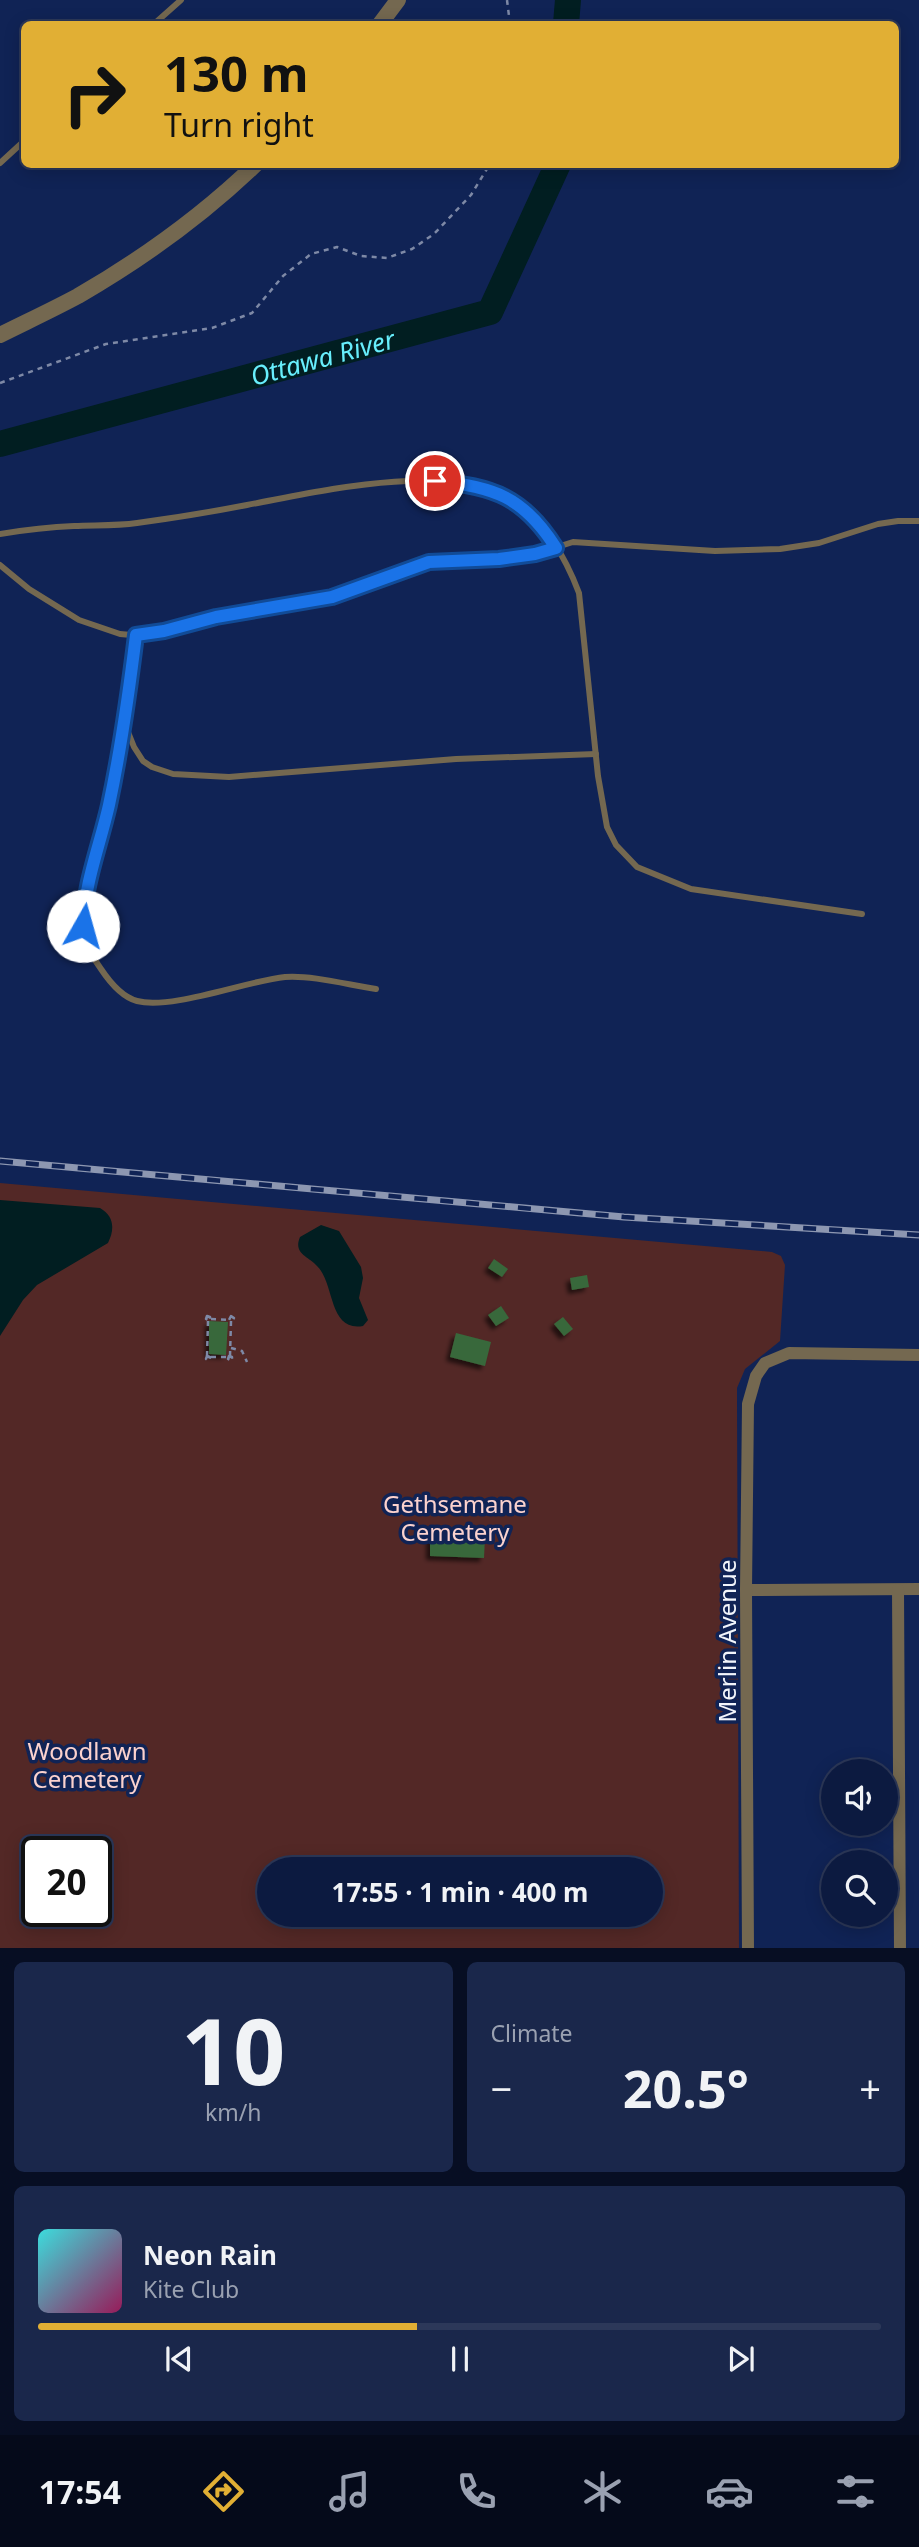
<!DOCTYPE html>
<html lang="en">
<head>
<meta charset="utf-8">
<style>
	:root { --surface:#0c1a40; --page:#1a274b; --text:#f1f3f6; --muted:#9aa1b1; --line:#2c3859; --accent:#e1af34 }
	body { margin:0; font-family:"Noto Sans",sans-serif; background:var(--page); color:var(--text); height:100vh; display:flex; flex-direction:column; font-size:26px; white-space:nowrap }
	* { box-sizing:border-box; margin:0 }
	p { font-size:23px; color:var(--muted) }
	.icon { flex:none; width:38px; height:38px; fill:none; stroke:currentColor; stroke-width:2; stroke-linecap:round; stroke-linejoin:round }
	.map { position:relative; height:1948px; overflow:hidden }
	.side { display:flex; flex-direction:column; gap:14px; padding:14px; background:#070e23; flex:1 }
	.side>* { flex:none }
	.hud { position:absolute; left:21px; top:21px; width:878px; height:147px; border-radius:10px; box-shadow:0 4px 18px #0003,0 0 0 2px var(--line); background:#e1af34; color:#111; overflow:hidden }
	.controls { position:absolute; left:821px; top:1759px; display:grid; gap:14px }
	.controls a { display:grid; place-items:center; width:77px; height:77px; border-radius:50%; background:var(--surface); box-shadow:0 4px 18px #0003,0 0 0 2px var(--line); font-size:35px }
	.speed { position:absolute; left:21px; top:1836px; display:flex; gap:14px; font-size:35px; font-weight:700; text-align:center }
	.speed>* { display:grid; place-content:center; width:91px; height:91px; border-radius:50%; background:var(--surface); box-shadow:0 4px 18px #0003,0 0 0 2px var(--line); line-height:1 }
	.speed .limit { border:4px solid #111; border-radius:10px; background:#fff; color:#111 }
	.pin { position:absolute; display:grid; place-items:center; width:60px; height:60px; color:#fff; margin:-30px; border:4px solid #fff; border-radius:50%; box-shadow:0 2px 7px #0007 }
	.me { position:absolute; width:77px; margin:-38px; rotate:7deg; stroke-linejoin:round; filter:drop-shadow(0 0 5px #0008) }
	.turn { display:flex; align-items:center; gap:24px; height:147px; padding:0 28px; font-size:32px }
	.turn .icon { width:91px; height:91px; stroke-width:2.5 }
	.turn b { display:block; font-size:49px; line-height:60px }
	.big { font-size:52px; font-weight:700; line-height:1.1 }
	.side .tile { flex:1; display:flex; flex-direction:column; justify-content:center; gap:10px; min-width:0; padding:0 24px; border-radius:10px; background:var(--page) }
	.side .dial { align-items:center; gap:0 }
	.dial b { font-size:91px; line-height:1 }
	.song { display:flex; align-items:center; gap:21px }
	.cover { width:84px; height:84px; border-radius:10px; background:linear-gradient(135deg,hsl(180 70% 55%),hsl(330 70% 35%)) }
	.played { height:7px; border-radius:4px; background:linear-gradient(90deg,var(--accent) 45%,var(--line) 45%) }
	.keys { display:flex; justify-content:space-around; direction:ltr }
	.heat { display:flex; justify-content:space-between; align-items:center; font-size:38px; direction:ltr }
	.side .tiles { flex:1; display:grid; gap:14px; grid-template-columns:1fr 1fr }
	.tile:last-child { grid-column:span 2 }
	.trip { position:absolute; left:257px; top:1857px; width:406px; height:70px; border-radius:35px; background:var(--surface); box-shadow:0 4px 18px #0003,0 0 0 2px var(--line); font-weight:700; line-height:70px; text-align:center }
	.menu { display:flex; height:112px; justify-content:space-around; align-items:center; background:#050a1a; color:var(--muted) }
	.menu .icon { width:49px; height:49px }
	.menu .selected { color:var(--accent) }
	.menu b { font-size:32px; color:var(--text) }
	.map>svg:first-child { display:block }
</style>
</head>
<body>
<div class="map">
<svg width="919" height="1949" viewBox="0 0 919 1949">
	<defs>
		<filter id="shadow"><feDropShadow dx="-4" dy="4" stdDeviation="2" flood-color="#0009"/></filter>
	</defs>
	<rect width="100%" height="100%" fill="#102355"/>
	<path fill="#532826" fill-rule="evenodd" d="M0,1183L772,1252L781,1256L785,1265L780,1341L745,1369L737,1388V1400L739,1948H0ZM37,1852H96V1911H37ZM270,1869H651V1914H270Z"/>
	<g fill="#011e21">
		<path d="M0,1200L100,1208C114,1216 115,1229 108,1243L37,1285L23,1300L0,1336Z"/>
		<path d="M321,1225L339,1231L361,1267L363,1278L359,1298L368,1320L363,1326C328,1332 335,1283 317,1266C308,1256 293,1254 300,1237Z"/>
	</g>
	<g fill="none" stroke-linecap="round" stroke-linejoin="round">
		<g stroke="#011e21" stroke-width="26">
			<polyline points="566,24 568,0"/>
			<path id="s1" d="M0,444L490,312L558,164"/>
		</g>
	</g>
	<g fill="#38683b" filter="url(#shadow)">
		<polygon points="494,1259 508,1269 502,1277 488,1268"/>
		<polygon points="587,1275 589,1287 572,1290 570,1278"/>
		<polygon points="501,1306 509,1318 496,1326 488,1315"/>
		<polygon points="563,1317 573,1329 564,1336 554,1324"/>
		<polygon points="209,1321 228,1322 226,1355 209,1354"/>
		<polygon points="456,1333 491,1342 485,1366 450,1357"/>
		<polygon points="430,1536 485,1537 484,1558 430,1556"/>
	</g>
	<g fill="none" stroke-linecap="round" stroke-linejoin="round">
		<g stroke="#7e89a6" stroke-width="2.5" stroke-dasharray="5 5" stroke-linecap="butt">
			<polyline points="507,0 510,24"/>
			<polyline points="0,383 106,344 212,328 252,313 283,276 311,254 337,247 361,256 387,258 412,249 434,234 471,195 490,164"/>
			<polygon points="207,1316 210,1317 210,1321 206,1319"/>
			<polygon points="231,1316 234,1318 233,1320 229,1320"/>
			<polyline points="211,1319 229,1320"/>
			<polyline points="231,1348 242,1351 247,1362"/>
			<polyline points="207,1356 208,1321"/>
			<polygon points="207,1356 210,1357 209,1361 206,1359"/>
			<polygon points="229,1356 232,1357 232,1361 228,1359"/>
			<polyline points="230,1356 231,1321"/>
			<polyline points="211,1357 228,1357"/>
		</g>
		<g stroke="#746850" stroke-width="6">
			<polyline points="154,24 181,0"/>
			<polyline points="0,163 24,141"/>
			<path d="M0,534C24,530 49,527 74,526C95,525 116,526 137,523C174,518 211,512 247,505C323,491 435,463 508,497C541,512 567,561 579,593L598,776L607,827L616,845L637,867L691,889L862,914"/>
			<polyline points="0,565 29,589 79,620 120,634 143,636 216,617 332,597 429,562 535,554 573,542 715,551 780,549 819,543 878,524 898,521 919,521"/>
			<polyline points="136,635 127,703 128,732 134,747 143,761 152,767 173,774 229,777 456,759 596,754"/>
			<path d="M124,726L83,915C82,937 89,952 101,969C109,981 122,997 137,1001C172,1010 246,981 285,977C312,975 349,985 376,989"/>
		</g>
		<g stroke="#746850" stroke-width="12">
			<polyline points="746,1590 919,1589"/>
			<polyline points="898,1590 900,1949"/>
			<polyline points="748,1949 746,1590 748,1404 756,1376 765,1363 789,1353 919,1355"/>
		</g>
		<g stroke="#746850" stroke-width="16">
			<polyline points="380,24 398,0"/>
			<path d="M0,335C26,322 52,310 78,296C142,259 203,215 256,164"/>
		</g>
		<g stroke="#8d97b1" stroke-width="7">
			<polyline id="rail" points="0,1161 624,1217 919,1235"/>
		</g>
		<use href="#rail" stroke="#102355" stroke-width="4.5" stroke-dasharray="13" stroke-linecap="butt"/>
	</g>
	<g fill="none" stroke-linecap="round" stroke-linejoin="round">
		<g stroke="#114b97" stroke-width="18">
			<path id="route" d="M83,926C84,885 100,845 109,805C121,749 129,692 136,635L164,631L216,617L332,597L429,562L499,559L535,554L556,548C524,497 493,486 435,481"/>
		</g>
		<use href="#route" stroke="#1a73e8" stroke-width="12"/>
	</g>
	<g text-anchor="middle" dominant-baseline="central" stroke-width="7" stroke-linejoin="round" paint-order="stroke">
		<g font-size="24" fill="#fbd2ce" stroke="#102355">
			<text x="455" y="1503">Gethsemane<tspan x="455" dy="28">Cemetery</tspan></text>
			<text x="87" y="1750">Woodlawn<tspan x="87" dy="28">Cemetery</tspan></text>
		</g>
		<g font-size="24" fill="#f2f5fb" stroke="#102355">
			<text transform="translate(726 1641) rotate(-90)">Merlin Avenue</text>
		</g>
		<g font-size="26" font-style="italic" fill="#67eefc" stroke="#102355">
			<text stroke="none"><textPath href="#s1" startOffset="334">Ottawa River</textPath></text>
		</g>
	</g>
</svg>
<div class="controls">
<a><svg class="icon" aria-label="sound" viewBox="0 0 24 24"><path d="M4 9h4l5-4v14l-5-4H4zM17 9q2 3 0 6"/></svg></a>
<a><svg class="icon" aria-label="search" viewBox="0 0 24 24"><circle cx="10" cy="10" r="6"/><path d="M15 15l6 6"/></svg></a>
</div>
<div class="speed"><div class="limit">20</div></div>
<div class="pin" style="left:435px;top:481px;background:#d93025"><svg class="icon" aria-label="arrive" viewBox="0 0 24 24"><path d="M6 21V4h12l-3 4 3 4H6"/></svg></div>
<svg class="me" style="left:83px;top:926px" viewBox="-20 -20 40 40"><circle r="19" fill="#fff"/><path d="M0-13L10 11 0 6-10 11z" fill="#1a73e8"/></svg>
<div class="trip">17:55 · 1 min · 400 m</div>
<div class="hud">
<div class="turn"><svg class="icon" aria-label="right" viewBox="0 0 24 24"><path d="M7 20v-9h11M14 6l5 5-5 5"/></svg><div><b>130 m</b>Turn right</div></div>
</div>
</div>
<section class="side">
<div class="tiles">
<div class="tile dial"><b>10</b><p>km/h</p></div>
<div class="tile"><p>Climate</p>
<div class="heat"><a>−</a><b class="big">20.5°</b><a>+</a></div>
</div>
<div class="tile">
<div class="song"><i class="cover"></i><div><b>Neon Rain</b><p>Kite Club</p></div></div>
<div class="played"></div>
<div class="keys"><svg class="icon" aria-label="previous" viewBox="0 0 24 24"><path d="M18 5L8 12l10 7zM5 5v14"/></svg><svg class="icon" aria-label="pause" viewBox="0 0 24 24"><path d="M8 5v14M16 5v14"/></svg><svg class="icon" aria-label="next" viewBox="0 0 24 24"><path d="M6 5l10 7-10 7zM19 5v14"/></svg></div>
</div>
</div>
</section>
<nav class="menu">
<b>17:54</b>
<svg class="icon selected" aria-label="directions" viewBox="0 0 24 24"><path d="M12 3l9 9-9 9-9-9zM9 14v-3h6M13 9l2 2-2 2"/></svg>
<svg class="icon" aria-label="music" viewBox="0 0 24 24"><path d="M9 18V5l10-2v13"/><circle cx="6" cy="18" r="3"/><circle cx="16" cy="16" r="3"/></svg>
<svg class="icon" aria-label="phone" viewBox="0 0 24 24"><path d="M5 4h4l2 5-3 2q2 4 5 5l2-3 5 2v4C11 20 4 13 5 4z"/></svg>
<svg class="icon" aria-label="climate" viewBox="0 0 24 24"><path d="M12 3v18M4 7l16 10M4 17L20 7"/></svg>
<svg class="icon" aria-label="car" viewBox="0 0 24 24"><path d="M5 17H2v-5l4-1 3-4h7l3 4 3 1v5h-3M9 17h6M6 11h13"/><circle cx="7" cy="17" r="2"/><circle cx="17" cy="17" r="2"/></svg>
<svg class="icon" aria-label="filters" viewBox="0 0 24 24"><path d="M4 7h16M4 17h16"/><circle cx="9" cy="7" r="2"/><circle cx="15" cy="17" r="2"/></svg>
</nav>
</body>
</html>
